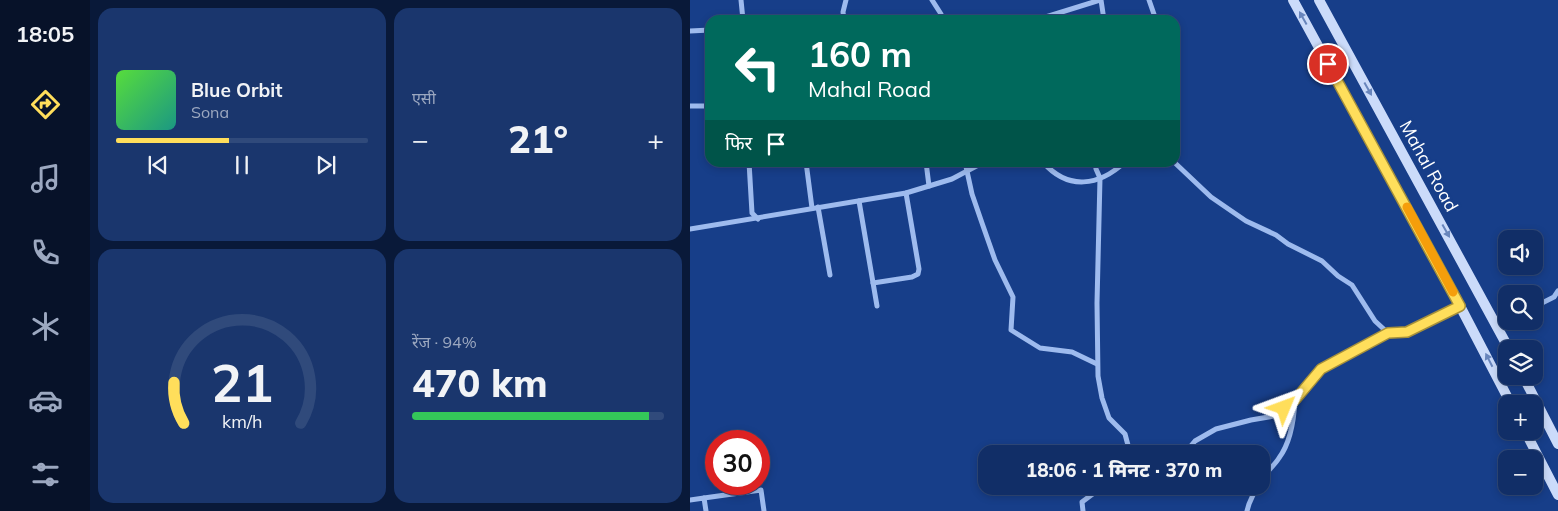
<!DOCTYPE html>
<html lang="hi">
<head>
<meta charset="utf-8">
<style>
	:root { --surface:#112e67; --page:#1a366d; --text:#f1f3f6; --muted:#9ca8c0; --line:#304a7b; --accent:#ffde5b }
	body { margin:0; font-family:Mulish,"Noto Sans Devanagari",sans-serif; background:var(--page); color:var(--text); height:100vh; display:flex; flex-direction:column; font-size:19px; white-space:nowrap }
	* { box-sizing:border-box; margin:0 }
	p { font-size:16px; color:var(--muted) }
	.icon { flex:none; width:28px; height:28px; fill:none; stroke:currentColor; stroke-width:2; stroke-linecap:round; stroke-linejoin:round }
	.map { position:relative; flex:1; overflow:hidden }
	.sheet { display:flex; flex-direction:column; gap:8px; padding:8px; background:#091939; width:600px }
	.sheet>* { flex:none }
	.guide { position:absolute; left:15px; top:15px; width:475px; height:152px; border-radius:15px; box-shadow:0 2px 8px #0003,0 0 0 1px var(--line); background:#00695c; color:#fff; overflow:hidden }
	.controls { position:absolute; left:808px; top:230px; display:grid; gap:10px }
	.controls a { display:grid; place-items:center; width:45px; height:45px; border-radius:10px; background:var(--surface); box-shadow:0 2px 8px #0003,0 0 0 1px var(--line); font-size:25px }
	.speed { position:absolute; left:15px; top:430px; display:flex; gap:10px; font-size:25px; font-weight:700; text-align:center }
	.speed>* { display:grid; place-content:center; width:65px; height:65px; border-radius:50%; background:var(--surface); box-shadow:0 2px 8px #0003,0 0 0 1px var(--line); line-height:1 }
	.speed .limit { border:8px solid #d22; background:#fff; color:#111 }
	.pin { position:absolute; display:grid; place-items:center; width:42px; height:42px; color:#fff; margin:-21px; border:2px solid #fff; border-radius:50%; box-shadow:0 1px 5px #0007 }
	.me { position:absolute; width:55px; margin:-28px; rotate:46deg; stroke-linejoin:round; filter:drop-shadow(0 0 4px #0008) }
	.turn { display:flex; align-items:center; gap:18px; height:105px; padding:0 20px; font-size:22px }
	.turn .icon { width:65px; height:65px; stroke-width:2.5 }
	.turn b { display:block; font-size:35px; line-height:42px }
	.then { display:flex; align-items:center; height:48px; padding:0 20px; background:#0003; gap:10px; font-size:19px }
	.big { font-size:38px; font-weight:800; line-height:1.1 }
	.sheet .tile { flex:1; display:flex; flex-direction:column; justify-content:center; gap:8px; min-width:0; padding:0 18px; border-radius:15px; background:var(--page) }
	.sheet .dial { align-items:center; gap:0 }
	.dial svg { height:130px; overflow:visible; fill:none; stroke:var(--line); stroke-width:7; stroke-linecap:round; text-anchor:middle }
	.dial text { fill:var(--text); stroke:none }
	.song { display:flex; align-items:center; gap:15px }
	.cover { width:60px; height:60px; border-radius:8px; background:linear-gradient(135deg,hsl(110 70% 55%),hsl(170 70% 35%)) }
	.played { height:5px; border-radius:2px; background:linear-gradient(90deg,var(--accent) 45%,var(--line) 45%) }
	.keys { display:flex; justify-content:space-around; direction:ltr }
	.heat { display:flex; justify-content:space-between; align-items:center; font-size:28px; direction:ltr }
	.charge { height:8px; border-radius:4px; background:linear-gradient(90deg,#34c759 94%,var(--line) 0) }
	.sheet .tiles { flex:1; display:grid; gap:8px; grid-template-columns:repeat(2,1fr) }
	.trip { position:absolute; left:288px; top:445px; width:292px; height:50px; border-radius:15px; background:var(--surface); box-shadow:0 2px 8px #0003,0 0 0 1px var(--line); font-weight:800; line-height:50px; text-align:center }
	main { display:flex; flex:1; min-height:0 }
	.tabs { display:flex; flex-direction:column; width:90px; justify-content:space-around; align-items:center; background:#071229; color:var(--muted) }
	.tabs .icon { width:35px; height:35px }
	.tabs .on { color:var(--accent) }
	.tabs b { font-size:22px; color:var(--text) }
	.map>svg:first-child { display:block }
</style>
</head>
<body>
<main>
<nav class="tabs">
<b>18:05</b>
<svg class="icon on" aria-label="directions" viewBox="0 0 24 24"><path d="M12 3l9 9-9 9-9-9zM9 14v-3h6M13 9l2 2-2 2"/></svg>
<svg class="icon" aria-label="music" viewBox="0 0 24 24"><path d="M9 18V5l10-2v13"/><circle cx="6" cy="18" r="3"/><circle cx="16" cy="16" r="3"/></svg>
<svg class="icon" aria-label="phone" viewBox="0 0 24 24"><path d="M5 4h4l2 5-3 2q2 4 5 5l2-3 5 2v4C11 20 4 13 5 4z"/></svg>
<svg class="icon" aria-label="climate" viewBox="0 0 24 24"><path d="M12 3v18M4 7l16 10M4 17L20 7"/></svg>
<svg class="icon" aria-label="car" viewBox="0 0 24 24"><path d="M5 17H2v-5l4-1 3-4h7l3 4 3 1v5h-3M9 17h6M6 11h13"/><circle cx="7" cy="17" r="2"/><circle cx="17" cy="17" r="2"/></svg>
<svg class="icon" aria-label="filters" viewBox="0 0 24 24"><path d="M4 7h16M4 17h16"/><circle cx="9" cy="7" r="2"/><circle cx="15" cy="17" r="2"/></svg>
</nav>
<section class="sheet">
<div class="tiles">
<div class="tile">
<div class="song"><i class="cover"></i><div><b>Blue Orbit</b><p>Sona</p></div></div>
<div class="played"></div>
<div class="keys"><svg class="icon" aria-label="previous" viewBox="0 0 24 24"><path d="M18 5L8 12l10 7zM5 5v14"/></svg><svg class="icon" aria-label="pause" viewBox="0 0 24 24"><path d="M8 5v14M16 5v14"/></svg><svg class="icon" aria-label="next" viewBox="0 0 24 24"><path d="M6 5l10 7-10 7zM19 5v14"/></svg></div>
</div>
<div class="tile"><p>एसी</p>
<div class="heat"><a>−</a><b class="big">21°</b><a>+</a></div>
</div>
<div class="tile dial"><svg viewBox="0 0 100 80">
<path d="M14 69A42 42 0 1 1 86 69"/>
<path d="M14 69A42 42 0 0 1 8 44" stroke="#ffde5b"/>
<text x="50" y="56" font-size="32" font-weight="700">21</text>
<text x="50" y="72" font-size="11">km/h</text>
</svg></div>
<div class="tile"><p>रेंज · 94%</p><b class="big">470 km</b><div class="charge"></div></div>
</div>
</section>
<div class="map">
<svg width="868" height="511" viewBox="0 0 868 511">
	<rect width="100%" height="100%" fill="#173e89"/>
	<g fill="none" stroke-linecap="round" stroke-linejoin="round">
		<g stroke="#9ebbee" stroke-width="5">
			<polyline points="51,0 53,20"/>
			<polyline points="242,0 251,14 252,20"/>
			<polyline points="411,0 414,20"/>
			<polyline points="459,0 466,20"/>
			<polyline points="154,20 153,12 156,0"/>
			<polyline points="346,20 410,0"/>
			<polyline points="0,31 20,30"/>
			<polyline points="0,106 20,106"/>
			<polyline points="59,162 62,213 68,219"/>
			<polyline points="116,162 122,208"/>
			<polyline points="236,162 239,186"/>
			<polyline points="275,162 282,194 292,223 305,260 323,297 321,330 350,348 382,352 407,364"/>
			<path d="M353,162C378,191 409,186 435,162"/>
			<polyline points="405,162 406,169 410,178 407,303 408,376 412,398 419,418 435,434 439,449 437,454"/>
			<polyline points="484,162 521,197 537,208 556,221 586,235 598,244 632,261 648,276 662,285 685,321 698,333 717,332 756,311 770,306"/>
			<polyline points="169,201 187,306"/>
			<polyline points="128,207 140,275"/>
			<polyline points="0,229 216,193 262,179 294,162"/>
			<polyline points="183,283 222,277 228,274 229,269 216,193"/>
			<polyline points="844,307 864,297 868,291"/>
			<polyline points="808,327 818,321"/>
			<polyline points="494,454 505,441 526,429 561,420 584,416 605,400 631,369 698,333"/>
			<path d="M571,480C576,472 584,466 589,458C601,442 604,419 605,400"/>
			<polyline points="14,498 71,490 74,511"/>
			<polyline points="0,500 14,498 16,511"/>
			<polyline points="393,511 392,502 408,490 422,486"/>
			<polyline points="557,511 559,504 567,486"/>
		</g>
		<g stroke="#cbdbfa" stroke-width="10">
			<polyline points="603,0 770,306 821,404"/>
			<polyline points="629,0 819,349"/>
			<polyline points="833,376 868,444"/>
			<polyline points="835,431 868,495"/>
		</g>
	</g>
	<defs><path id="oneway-solid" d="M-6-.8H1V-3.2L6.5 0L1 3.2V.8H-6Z" transform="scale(1.25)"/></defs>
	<g fill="#6885bc">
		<use href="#oneway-solid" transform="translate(613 18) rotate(-119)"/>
		<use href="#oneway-solid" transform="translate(678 89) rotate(61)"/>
		<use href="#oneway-solid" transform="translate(756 231) rotate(61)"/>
		<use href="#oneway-solid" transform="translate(799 360) rotate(-117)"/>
	</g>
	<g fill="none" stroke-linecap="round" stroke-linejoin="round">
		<g stroke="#a6903b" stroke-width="12">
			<polyline id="route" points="594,408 605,400 631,369 698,333 717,332 770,306 638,64"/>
		</g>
		<use href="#route" stroke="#ffde5b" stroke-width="9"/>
		<polyline stroke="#f59e0b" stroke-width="9" points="717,207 763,292"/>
	</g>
	<g text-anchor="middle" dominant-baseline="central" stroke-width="5" stroke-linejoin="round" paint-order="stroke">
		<g font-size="18" fill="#fff" stroke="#173e89">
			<text transform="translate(739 166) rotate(61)">Mahal Road</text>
		</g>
	</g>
</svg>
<div class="controls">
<a><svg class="icon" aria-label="sound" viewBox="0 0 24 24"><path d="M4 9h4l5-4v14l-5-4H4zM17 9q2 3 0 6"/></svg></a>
<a><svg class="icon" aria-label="search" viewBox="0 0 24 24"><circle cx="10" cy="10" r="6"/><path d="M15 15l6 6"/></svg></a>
<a><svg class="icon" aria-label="layers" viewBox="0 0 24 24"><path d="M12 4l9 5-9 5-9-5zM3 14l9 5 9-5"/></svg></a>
<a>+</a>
<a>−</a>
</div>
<div class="speed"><div class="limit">30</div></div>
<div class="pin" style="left:638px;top:64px;background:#d93025"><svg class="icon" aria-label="arrive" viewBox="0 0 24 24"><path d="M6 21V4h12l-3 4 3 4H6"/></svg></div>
<svg class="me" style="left:594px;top:408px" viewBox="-20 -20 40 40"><path d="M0-17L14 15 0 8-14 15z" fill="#ffde5b" stroke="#fff" stroke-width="4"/></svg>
<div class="trip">18:06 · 1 मिनट · 370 m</div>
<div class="guide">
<div class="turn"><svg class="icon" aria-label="left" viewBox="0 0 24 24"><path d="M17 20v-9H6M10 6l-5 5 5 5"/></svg><div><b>160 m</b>Mahal Road</div></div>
<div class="then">फिर<svg class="icon" aria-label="arrive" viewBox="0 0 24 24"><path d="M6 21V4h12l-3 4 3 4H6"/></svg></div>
</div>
</div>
</main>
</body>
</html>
